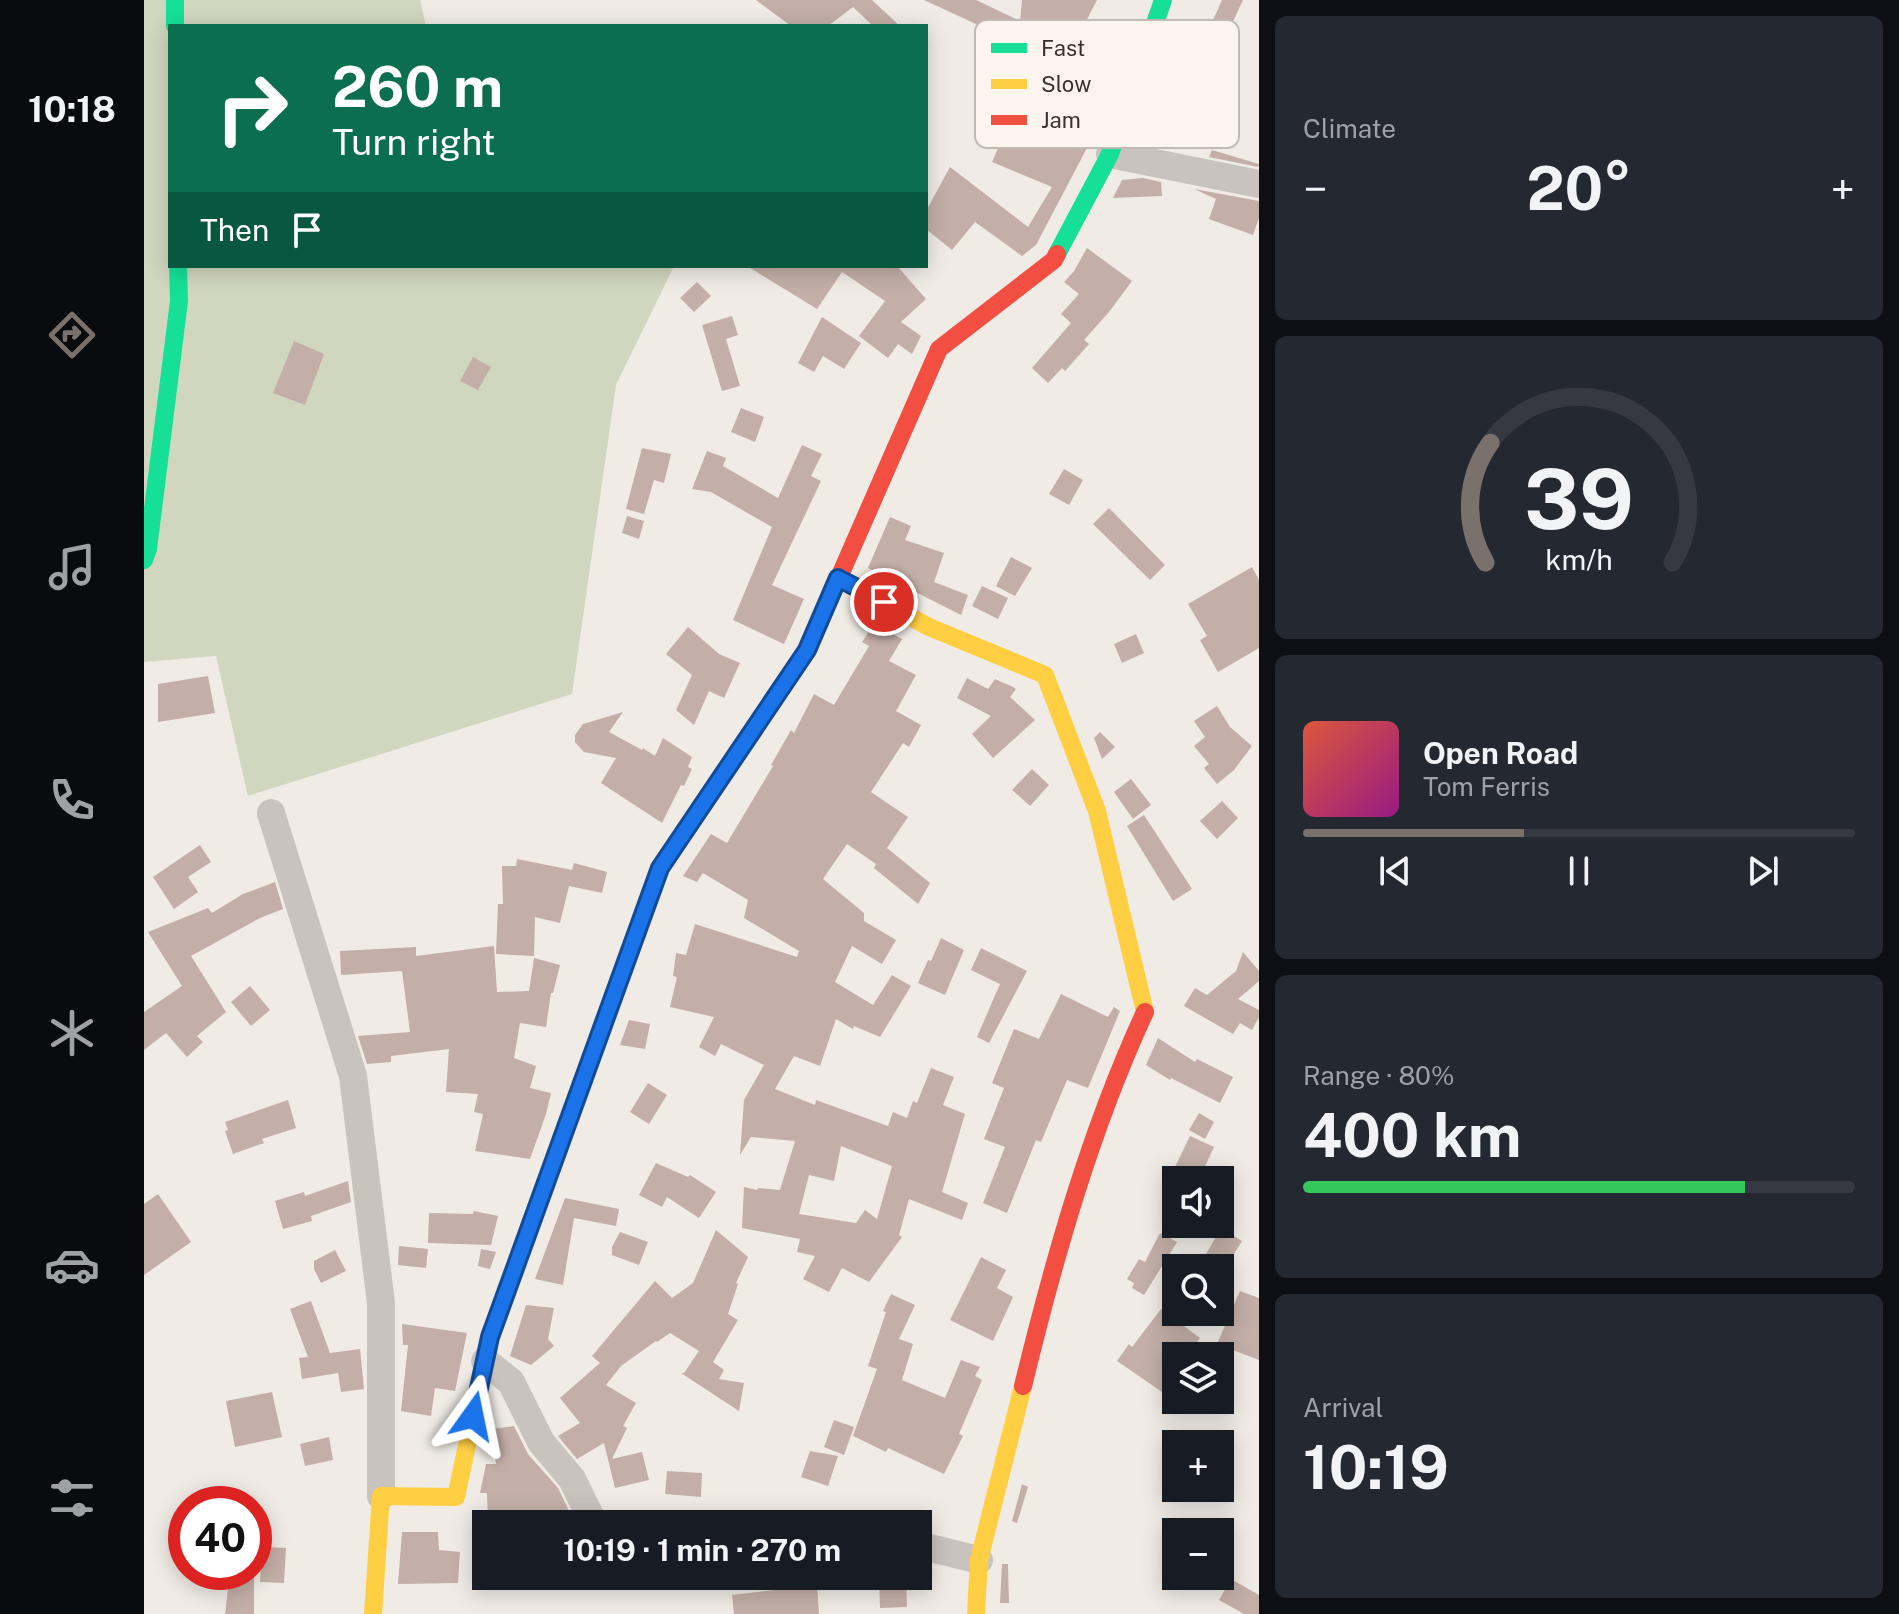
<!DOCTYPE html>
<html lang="en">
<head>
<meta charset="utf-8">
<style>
	:root { --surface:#171b24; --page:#242831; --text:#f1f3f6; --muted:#9ea1a6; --line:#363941; --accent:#7a716c }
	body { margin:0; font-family:"Public Sans",sans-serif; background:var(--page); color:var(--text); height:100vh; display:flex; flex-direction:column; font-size:30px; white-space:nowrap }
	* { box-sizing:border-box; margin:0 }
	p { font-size:26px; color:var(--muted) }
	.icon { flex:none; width:44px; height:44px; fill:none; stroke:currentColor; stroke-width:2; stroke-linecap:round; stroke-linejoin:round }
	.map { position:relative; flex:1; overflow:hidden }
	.side { display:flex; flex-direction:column; gap:16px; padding:16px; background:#0d0f14; width:640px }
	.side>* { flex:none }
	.guide { position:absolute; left:24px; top:24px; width:760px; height:244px; border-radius:0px; box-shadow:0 4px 20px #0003; background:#0b6e4f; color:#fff; overflow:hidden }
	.buttons { position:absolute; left:1018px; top:1166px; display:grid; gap:16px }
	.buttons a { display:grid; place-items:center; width:72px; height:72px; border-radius:0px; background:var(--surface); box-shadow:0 4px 20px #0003; font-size:40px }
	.speed { position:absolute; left:24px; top:1486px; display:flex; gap:16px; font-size:40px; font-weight:700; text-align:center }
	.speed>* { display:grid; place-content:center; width:104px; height:104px; border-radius:50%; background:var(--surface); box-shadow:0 4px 20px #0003; line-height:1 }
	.speed .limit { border:12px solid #d22; background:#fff; color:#111 }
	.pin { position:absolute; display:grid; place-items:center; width:68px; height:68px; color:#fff; margin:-34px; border:4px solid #fff; border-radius:50%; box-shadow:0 2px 8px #0007 }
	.me { position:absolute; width:88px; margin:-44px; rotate:12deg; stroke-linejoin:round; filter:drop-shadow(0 0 6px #0008) }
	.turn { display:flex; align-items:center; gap:28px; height:168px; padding:0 32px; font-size:36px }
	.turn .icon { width:104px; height:104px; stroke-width:2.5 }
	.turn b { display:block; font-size:56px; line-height:68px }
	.then { display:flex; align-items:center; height:76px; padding:0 32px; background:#0003; gap:16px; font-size:30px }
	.big { font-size:60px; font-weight:700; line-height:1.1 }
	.side .widget { flex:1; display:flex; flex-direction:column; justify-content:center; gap:12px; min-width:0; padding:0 28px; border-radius:12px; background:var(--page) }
	.side .dial { align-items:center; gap:0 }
	.dial svg { height:208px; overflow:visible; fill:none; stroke:var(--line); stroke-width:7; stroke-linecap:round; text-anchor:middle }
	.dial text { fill:var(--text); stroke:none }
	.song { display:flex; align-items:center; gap:24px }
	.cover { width:96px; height:96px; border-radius:12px; background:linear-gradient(135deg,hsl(10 70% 55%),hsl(310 70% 35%)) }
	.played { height:8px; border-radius:4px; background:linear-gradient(90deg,var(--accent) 40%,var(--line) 40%) }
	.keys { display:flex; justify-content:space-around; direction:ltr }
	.heat { display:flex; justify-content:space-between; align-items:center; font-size:44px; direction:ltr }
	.charge { height:12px; border-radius:6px; background:linear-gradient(90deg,#34c759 80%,var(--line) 0) }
	.trip { position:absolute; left:328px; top:1510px; width:460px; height:80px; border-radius:0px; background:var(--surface); box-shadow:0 4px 20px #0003; font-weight:700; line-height:80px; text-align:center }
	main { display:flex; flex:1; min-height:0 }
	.dock { display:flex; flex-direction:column; width:144px; justify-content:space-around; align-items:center; background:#090b0e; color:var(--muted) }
	.dock .icon { width:56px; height:56px }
	.dock .active { color:var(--accent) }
	.dock b { font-size:36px; color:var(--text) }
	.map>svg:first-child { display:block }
</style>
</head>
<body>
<main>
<nav class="dock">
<b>10:18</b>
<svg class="icon active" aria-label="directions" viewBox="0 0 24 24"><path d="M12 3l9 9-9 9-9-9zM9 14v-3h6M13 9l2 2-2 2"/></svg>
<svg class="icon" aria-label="music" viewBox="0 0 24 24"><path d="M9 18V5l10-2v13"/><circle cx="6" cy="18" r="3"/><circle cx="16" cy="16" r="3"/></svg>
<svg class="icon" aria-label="phone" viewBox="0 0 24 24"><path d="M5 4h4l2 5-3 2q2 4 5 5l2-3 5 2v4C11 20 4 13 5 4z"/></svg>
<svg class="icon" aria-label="climate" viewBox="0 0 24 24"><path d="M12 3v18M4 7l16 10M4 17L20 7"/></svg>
<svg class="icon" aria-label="car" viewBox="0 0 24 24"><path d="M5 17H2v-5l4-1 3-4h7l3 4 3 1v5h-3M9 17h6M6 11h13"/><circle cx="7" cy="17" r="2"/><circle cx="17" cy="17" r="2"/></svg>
<svg class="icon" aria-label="filters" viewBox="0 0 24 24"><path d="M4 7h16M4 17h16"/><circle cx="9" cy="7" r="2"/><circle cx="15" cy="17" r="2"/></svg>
</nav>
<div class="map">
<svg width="1115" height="1614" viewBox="0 0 1115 1614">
	<rect width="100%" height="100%" fill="#f0ebe5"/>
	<polygon fill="#d1d6bf" points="0,0 276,0 282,26 26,26 26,266 530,266 472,385 428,694 104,796 72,656 0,662"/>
	<g fill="#c3afa7" fill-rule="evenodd">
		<polygon points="612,0 728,0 756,26 729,26 709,7 684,26 647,26"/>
		<polygon points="780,0 832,0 876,21 878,0 953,0 933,39 946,45 937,67 923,62 904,119 939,136 936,142 944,146 892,245 878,256 831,222 808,250 782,229 782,211 806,167 884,227 908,187 848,162 866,121 837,105 850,80 840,76 858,36"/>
		<polygon points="1078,0 1099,0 1086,28 1069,20"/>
		<polygon points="1068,150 1115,164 1114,167 1065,157"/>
		<polygon points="999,178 1017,182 1018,196 969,198 978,180"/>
		<polygon points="1050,189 1115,201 1115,218 1109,235 1065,219 1072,199"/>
		<polygon points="943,248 988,281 965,312 940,340 945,344 921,371 918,368 904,383 888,368 927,323 917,314 935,294 920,282 930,271"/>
		<polygon points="603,266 753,266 782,299 757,322 777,336 768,354 754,344 744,358 715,336 741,301 698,272 673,309"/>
		<polygon points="553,282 567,296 550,312 536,298"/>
		<polygon points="588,316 594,335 582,339 596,386 578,391 558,325"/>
		<polygon points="678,317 717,343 700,369 679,356 670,372 654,363"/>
		<polygon points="150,341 180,354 161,405 129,393"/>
		<polygon points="329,357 347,367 334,390 316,381"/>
		<polygon points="597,408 620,417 611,442 587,432"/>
		<polygon points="658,445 678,454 667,476 677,481 628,585 660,599 640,644 589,620 628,527 567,492 548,489 563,451 582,458 579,466 634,498"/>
		<polygon points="498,448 527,454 520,483 510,480 500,514 482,509"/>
		<polygon points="920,469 939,480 925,505 905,494"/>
		<polygon points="965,508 1021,565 1006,580 949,524"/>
		<polygon points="483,516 500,521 495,539 478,533"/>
		<polygon points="746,517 767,526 761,540 800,553 790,582 824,595 817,615 724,568"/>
		<polygon points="867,557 888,568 871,596 852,586"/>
		<polygon points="1108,567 1115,580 1115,648 1074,672 1056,640 1063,636 1044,604"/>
		<polygon points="838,586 864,598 854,619 828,606"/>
		<path d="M730,624L758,639L745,661L772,675L752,711L777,725L765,747L759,743L727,792L764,817L743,848L786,883L774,904L730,868L732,864L703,844L679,879L720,913V921L752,940L738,964L708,946L691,982L729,1005L748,975L767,986L736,1037L710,1026L709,1029L692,1019L676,1066L650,1056L631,1089L671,1105L672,1100L744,1126L749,1112L763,1118L769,1101L773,1103L787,1068L810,1077L799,1105L821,1114L798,1192L824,1203L818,1220L765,1199L755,1235L758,1237L725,1282L698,1268L685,1292L659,1279L671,1256L653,1252L656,1239L598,1228L600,1187L613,1190L614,1188L636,1190L651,1141L607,1137L596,1155L600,1100L620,1065L577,1044L571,1056L555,1047L570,1017L526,1007L533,977L529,976L532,953L542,955L551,924L653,957L655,951L600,918L604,900L559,873L553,882L539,876L567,834L583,843L629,766L627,765L647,730L650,733L670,694L690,705L725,646L718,642ZM697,1146L748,1166L733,1219L721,1210L712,1223L655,1214L665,1175L690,1181Z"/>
		<polygon points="544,627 575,654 596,663 580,698 565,691 550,725 532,710 548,675 522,654"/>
		<polygon points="992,634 1000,653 978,663 970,644"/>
		<polygon points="64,676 71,713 14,722 14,684"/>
		<polygon points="823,678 844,689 851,679 869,687 872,689 866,697 891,720 849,758 828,734 847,716 813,698"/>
		<polygon points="1073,706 1086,727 1108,746 1090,770 1073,784 1060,768 1065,764 1050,746 1061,737 1050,721"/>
		<polygon points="479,712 465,732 498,750 499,748 511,756 519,738 548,757 544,767 548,769 540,786 537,785 518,823 457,783 472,758 440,752 431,742 431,735 439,724"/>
		<polygon points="956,732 971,747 958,759 950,738"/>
		<polygon points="888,769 905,785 886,806 868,790"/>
		<polygon points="987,779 1007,805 989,819 970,792"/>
		<polygon points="1078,801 1094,818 1073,839 1056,821"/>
		<polygon points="1000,815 1048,889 1029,901 983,826"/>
		<polygon points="56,845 67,862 44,877 54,892 30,909 9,877"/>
		<polygon points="373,859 428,870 430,863 463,872 458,893 425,886 416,923 391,917 390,956 352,954 354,904 359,904 358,866 372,866"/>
		<polygon points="131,882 139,909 116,918 47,956 82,1012 53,1036 59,1042 43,1057 22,1033 0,1050 0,1012 38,986 4,932 64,908 68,913 99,894"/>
		<polygon points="797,938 820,950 801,995 774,983 784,960 787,961"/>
		<polygon points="350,946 353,992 385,991 390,958 416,965 409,993 407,993 402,1027 376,1023 370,1058 392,1066 386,1088 407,1093 402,1114 386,1159 331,1151 339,1114 330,1112 334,1094 302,1092 305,1049 247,1056 247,1062 223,1064 214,1036 266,1032 258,971 197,975 196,951 272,947 272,956"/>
		<polygon points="837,948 883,971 845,1043 833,1037 856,984 827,970"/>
		<polygon points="1099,952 1115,971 1115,981 1094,999 1115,1010 1115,1017 1108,1030 1096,1023 1089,1034 1040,1006 1051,988 1063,995 1092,971"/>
		<polygon points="106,986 126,1010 107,1026 87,1002"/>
		<polygon points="917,994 964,1017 970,1007 976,1011 944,1088 923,1080 897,1142 892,1140 863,1213 839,1203 861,1147 840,1139 860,1088 848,1083 870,1029 895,1039"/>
		<polygon points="485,1020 506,1024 501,1049 476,1045"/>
		<polygon points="1014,1038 1051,1062 1053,1059 1089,1077 1076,1103 1027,1078 1026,1080 1002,1065"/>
		<polygon points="504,1083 523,1095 505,1124 486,1112"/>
		<polygon points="144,1100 152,1128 118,1139 120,1143 89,1154 81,1131 84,1130 81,1122"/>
		<polygon points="1055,1113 1070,1122 1061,1139 1045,1130"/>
		<polygon points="1046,1136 1070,1147 1055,1179 1031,1167"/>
		<polygon points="512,1163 544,1177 546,1175 572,1192 555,1218 523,1197 518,1207 495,1195"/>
		<polygon points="204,1181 207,1202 167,1216 168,1221 139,1229 131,1201 160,1192 161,1196"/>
		<polygon points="14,1194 47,1242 0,1275 0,1204"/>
		<polygon points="421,1198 475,1209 472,1226 430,1218 419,1285 391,1279"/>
		<polygon points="330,1211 354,1216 347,1245 284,1243 285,1213 329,1214"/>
		<polygon points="1077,1228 1098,1241 1081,1268 1054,1268"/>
		<polygon points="572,1230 604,1257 592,1283 594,1284 584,1314 594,1320 569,1362 580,1370 575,1379 600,1383 595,1411 537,1373 540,1373 555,1351 526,1333 513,1342 512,1341 477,1366 462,1385 492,1403 479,1426 483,1428 468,1459 498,1452 505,1480 471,1488 460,1443 433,1459 414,1436 436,1423 416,1398 456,1363 448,1356 511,1281 528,1298 549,1283"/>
		<polygon points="476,1232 504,1242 495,1265 468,1255 468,1247"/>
		<polygon points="1016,1233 1033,1242 1000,1295 988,1288 990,1283 983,1279 995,1259 1001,1262"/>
		<polygon points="255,1246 284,1249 282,1268 254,1265"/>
		<polygon points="337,1249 352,1252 346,1269 334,1266"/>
		<polygon points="191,1250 202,1271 177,1283 170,1269 170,1261"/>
		<polygon points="837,1257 862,1270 853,1288 869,1297 849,1341 806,1320"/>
		<polygon points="1096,1291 1115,1298 1115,1360 1073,1344"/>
		<polygon points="747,1294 771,1305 755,1339 769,1344 758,1380 801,1398 817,1360 836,1367 831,1376 838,1380 815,1434 819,1436 800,1474 744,1448 742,1452 709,1436 733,1369 724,1366 742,1312 739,1311"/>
		<polygon points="167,1301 186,1353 216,1349 220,1389 197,1392 194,1373 158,1379 155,1358 164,1357 146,1309"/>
		<polygon points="382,1305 410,1308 404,1339 410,1346 387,1365 366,1356"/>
		<polygon points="1017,1309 1056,1338 1043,1356 1032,1356 1032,1372 1018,1392 973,1361 985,1344 988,1347"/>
		<polygon points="258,1324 323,1333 311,1391 291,1388 287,1416 257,1411 264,1345 259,1345"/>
		<polygon points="128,1392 138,1437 91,1447 82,1401"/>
		<polygon points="690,1420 710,1427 700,1455 680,1447"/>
		<polygon points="370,1426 384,1454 414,1488 428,1517 419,1518 419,1524 344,1524 343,1493 336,1493 342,1464 352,1464 348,1440 350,1429"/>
		<polygon points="185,1437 189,1460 161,1466 156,1444"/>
		<polygon points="666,1451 694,1456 684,1486 657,1477"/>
		<polygon points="523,1471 558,1473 557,1497 521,1494"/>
		<polygon points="878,1484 884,1487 873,1523 868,1521"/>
		<polygon points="258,1532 294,1532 295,1550 316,1552 314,1583 254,1584"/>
		<polygon points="118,1547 142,1548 140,1583 116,1582"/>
		<polygon points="858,1564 864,1564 865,1603 856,1603"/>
		<polygon points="86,1572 110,1572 110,1614 81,1614"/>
		<polygon points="735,1576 762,1576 763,1607 736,1608"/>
		<polygon points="1087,1579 1115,1595 1115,1614 1100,1614 1075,1600"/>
		<polygon points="673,1585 675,1614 590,1614 588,1595"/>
	</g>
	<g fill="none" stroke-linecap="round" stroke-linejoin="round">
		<g stroke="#c9c3be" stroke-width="28">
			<polyline points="966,154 1115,184"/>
			<polyline points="127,813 209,1076 237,1303 237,1496"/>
			<polyline points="341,1361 367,1382 397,1442 428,1479 450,1524"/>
			<polyline points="774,1545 835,1560"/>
		</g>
		<g stroke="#16e098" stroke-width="18">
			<polyline points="31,0 31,26"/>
			<polyline points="913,254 966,154 1019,0"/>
			<polyline points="0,560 4,549 35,301 34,266"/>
			<polyline points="390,1216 516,868 663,650 697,573"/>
		</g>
		<g stroke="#ffcf43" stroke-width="18">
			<polyline points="694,578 785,627 901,675 953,811 1001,1012"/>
			<polyline points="229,1614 237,1496 312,1497 346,1337 390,1216"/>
			<polyline points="832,1614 835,1560 879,1386"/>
		</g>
		<g stroke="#f24e42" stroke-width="18">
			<polyline points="697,573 795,349 910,260 913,254"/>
			<path d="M879,1386C910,1259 946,1131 1001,1012"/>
		</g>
	</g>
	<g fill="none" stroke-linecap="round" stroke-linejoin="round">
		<g stroke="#114b97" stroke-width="20">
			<polyline id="route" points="329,1416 346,1337 516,868 663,650 694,578 740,602"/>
		</g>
		<use href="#route" stroke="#1a73e8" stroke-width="14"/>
	</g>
	<rect x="831" y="20" width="264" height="128" rx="12" fill="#fbf5ee" stroke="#c1bab4" stroke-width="2"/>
	<rect x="847" y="43" width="36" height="10" fill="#16e098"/>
	<rect x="847" y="79" width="36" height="10" fill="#ffcf43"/>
	<rect x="847" y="115" width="36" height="10" fill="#f24e42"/>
	<g font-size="22" fill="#3b302b">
		<text x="897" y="56">Fast</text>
		<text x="897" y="92">Slow</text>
		<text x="897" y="128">Jam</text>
	</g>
</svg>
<div class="buttons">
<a><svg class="icon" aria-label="sound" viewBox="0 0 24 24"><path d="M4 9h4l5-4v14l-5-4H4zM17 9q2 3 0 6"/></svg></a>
<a><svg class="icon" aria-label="search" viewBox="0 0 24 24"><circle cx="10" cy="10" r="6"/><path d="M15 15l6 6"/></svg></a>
<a><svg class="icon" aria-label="layers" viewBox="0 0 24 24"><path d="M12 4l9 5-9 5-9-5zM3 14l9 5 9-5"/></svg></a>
<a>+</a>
<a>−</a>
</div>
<div class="speed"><div class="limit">40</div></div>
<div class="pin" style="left:740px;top:602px;background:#d93025"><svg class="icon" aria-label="arrive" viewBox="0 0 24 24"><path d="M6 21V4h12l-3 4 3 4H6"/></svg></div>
<svg class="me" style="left:329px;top:1416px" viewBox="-20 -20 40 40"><path d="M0-17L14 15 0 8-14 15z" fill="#1a73e8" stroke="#fff" stroke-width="4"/></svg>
<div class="trip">10:19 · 1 min · 270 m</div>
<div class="guide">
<div class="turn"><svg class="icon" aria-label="right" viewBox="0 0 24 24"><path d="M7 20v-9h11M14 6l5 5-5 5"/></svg><div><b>260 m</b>Turn right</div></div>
<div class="then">Then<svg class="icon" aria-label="arrive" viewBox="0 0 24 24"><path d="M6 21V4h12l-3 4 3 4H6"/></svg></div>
</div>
</div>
<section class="side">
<div class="widget"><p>Climate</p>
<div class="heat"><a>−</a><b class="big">20°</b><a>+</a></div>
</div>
<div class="widget dial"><svg viewBox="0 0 100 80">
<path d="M14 69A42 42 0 1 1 86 69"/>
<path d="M14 69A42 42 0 0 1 16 23" stroke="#7a716c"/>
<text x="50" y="56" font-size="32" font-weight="700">39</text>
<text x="50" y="72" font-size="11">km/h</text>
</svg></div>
<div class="widget">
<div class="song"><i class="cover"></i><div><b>Open Road</b><p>Tom Ferris</p></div></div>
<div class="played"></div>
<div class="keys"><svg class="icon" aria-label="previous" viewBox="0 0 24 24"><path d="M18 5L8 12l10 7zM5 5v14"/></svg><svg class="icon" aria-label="pause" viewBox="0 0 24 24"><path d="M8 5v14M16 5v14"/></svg><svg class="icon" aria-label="next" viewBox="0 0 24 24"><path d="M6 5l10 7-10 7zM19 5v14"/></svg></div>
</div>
<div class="widget"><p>Range · 80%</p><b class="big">400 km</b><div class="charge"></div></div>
<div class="widget"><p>Arrival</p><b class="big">10:19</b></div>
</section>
</main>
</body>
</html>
